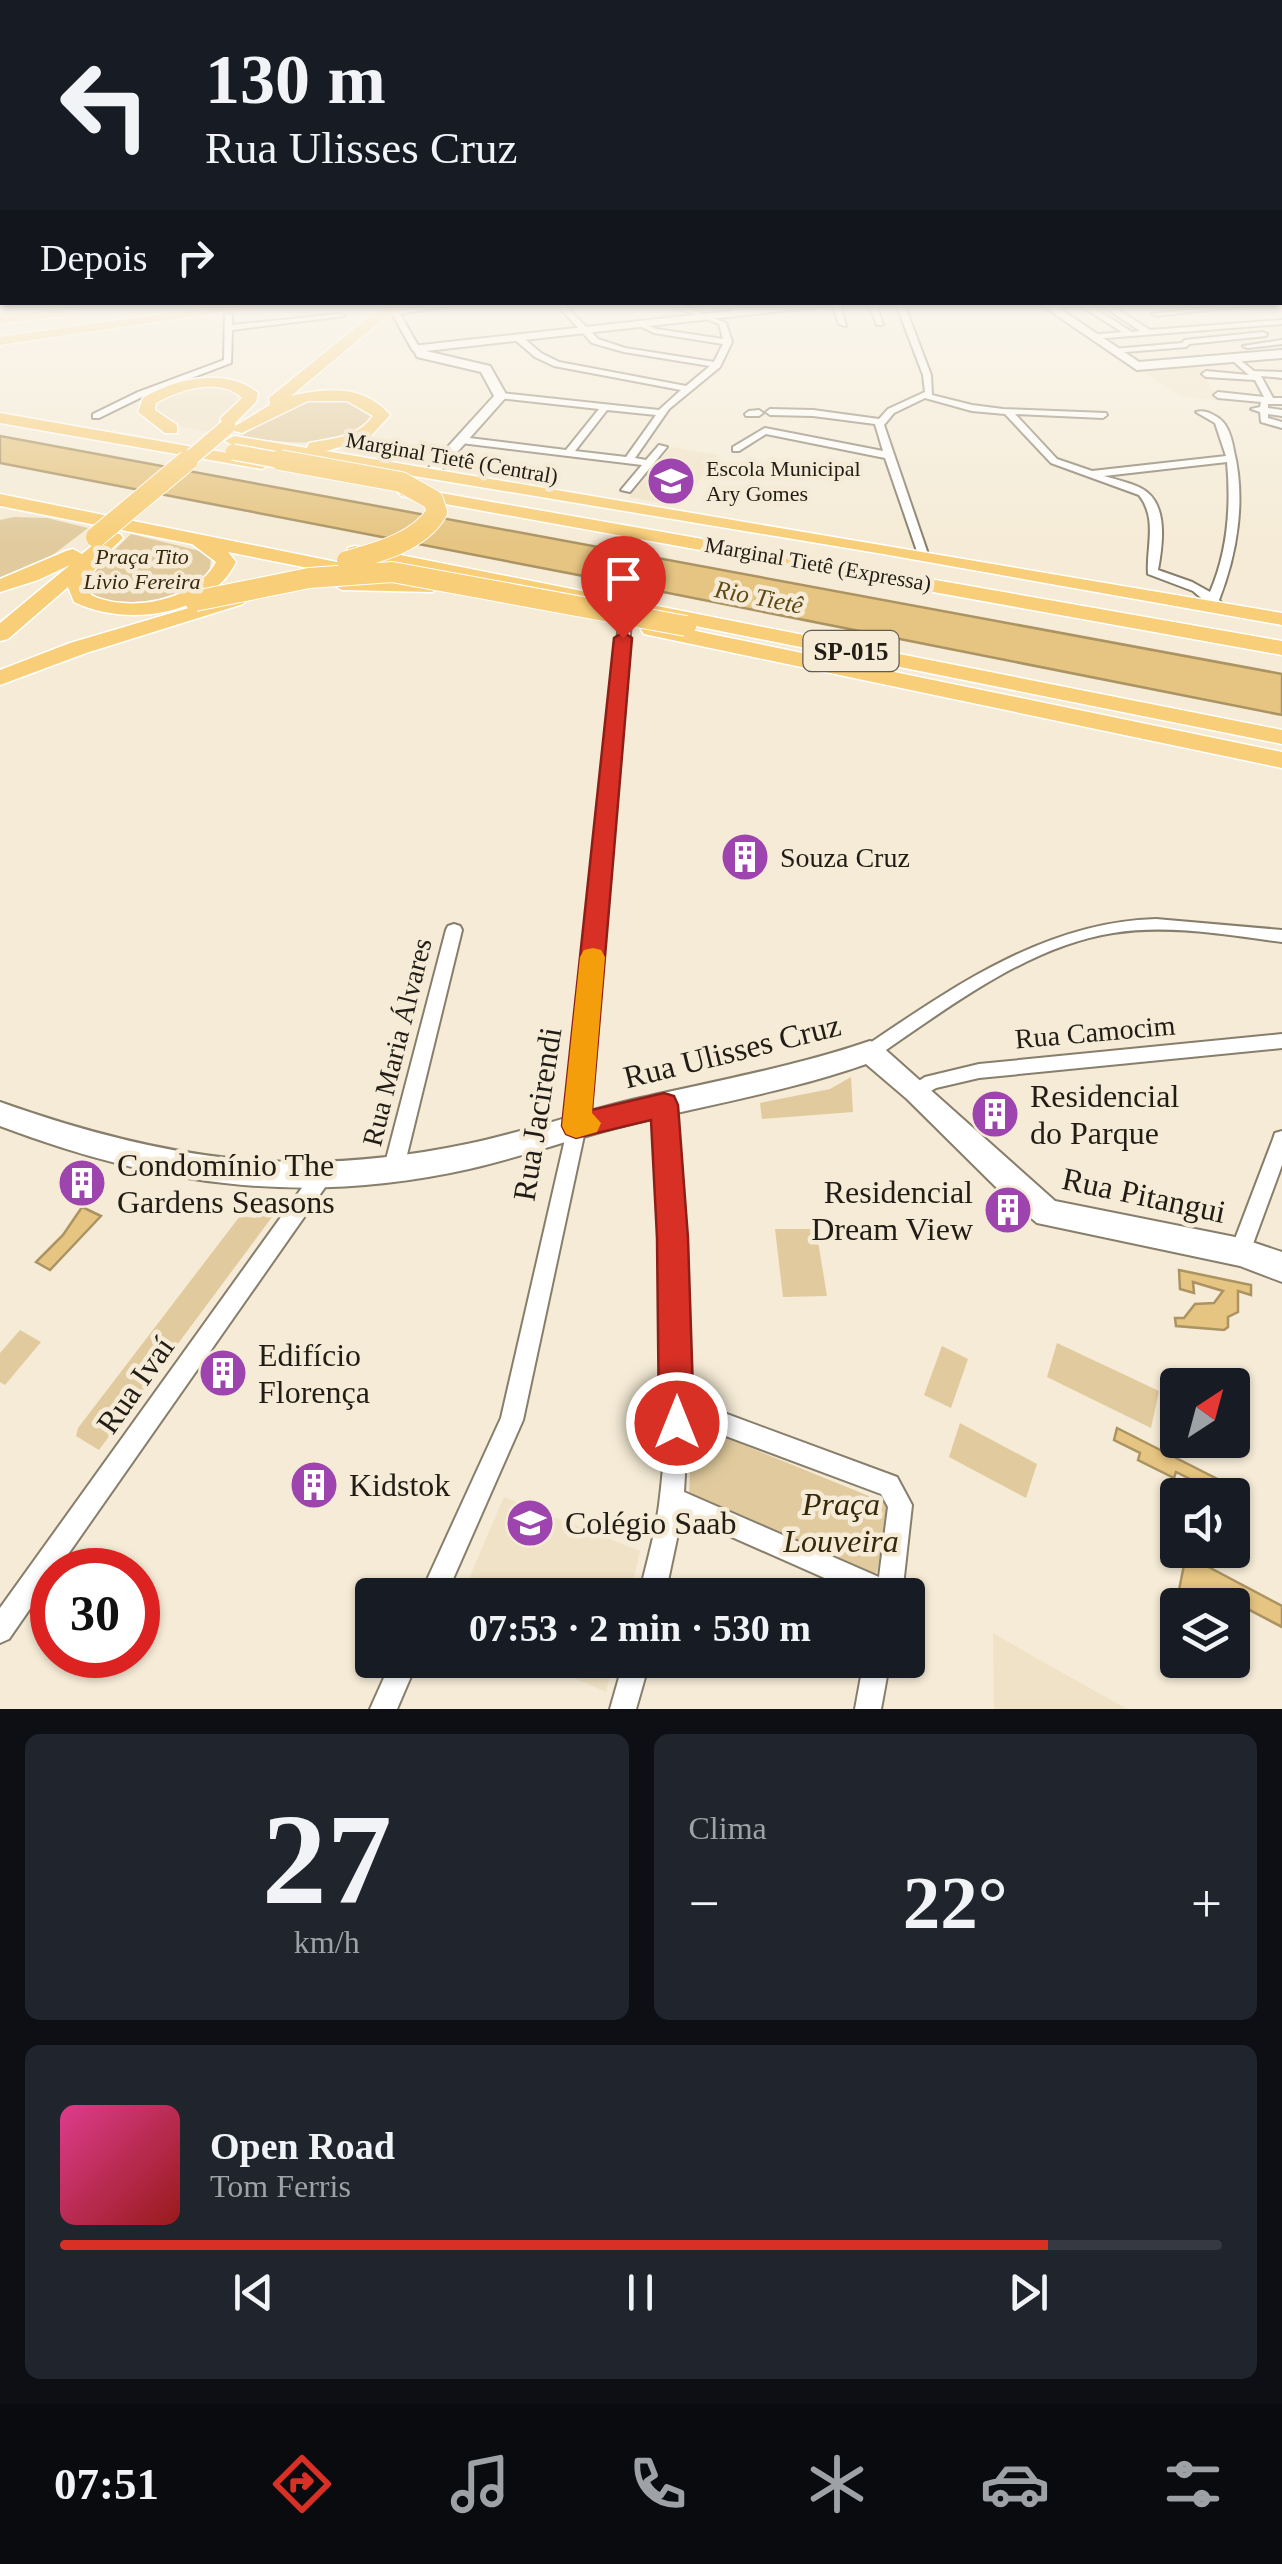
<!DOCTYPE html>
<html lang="pt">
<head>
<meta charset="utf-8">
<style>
	:root { --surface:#171b24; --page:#20242c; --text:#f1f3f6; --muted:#9ea1a6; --line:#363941; --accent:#d93025 }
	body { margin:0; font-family:"Times New Roman",serif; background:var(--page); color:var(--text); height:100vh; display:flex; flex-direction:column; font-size:38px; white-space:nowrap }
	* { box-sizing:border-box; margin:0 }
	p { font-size:32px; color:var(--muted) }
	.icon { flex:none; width:55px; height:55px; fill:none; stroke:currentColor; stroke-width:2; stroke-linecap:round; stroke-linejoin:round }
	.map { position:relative; height:1709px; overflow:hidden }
	.side { display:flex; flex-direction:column; gap:25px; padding:25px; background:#0d0f14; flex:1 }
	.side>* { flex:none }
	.top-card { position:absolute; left:0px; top:0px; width:1282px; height:305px; box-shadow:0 2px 8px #0004; background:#171b24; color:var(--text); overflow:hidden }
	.needle { width:65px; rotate:36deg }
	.fabs { position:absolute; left:1160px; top:1368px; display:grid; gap:20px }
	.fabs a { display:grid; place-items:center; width:90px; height:90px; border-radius:10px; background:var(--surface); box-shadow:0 2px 8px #0004; font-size:50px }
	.speed { position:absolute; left:30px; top:1548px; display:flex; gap:20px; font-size:50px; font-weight:700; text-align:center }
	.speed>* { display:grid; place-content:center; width:130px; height:130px; border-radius:50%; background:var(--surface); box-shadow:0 2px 8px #0004; line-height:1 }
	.speed .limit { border:15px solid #d22; background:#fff; color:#111 }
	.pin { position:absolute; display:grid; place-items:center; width:85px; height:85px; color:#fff; margin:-102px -42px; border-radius:50% 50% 50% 0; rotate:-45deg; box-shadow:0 0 10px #0007 }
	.pin .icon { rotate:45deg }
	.me { position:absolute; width:110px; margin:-55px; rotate:0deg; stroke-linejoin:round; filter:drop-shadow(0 0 8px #0008) }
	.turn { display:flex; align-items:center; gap:35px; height:210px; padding:0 40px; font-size:45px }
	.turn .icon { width:130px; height:130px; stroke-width:2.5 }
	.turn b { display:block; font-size:70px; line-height:85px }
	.then { display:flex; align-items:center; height:95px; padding:0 40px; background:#0003; gap:20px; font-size:38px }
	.big { font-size:75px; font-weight:800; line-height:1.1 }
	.side .widget { flex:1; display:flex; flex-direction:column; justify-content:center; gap:15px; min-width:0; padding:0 35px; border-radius:15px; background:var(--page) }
	.side .dial { align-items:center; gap:0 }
	.dial b { font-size:130px; line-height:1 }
	.song { display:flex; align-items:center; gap:30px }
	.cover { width:120px; height:120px; border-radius:15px; background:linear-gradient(135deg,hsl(330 70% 55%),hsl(0 70% 35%)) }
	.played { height:10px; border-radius:5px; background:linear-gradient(90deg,var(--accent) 85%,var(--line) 85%) }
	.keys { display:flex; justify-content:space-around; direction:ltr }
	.heat { display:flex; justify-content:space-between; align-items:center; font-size:55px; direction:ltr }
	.side .tiles { flex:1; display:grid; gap:25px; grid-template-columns:1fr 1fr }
	.widget:last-child { grid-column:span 2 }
	.trip { position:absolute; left:355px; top:1578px; width:570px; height:100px; border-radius:10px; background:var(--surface); box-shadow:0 2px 8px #0004; font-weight:800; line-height:100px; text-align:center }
	.tab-bar { display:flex; height:160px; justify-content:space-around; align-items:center; background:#090b0e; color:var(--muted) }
	.tab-bar .icon { width:70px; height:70px }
	.tab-bar .selected { color:var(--accent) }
	.tab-bar b { font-size:45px; color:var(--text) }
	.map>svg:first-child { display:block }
</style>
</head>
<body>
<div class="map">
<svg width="1282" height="1709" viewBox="0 0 1282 1709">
	<rect width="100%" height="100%" fill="#f5ebd6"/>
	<g fill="#f0e2c6">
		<polygon points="1198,366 1220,401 1181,396 1142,371"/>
		<polygon points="210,386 228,387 243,397 210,432 170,424 156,417 153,405 181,390"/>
		<polygon points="672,447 719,455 679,506 629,497"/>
		<polygon points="504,1497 640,1551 630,1595 462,1595"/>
		<polygon points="993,1633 1029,1654 1127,1709 994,1709"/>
		<polygon points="533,1660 614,1660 606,1692"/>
	</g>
	<g fill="#e1cb9e">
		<path d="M311,399C335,399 360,395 374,418C343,454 284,441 240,437L282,408Z"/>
		<polygon points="14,517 47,518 88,528 37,567 0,580 0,520"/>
		<path d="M131,534L204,552L211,558L209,574C184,596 104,624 85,583L89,575Z"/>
		<polygon points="851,1077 853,1112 762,1119 760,1103 830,1089"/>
		<polygon points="272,1194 283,1198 281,1205 99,1450 76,1436 78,1428 240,1216 256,1218 251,1205 265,1207"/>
		<polygon points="775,1229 816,1229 827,1296 783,1297"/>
		<polygon points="20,1330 41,1342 5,1385 0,1382 0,1353"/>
		<polygon points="1057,1343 1159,1391 1151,1428 1047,1377"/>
		<polygon points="942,1346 968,1359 951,1408 924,1395"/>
		<polygon points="960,1423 1037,1464 1026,1498 949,1457"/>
		<polygon points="697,1426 886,1503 888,1516 877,1572 874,1574 702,1505 689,1494 692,1432"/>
	</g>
	<g fill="#e6c582" stroke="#ab9362" stroke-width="2.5">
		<polygon points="0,436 1282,674 1282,715 618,583 620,595 604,580 0,463"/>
		<polygon points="82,1207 101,1216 50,1270 36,1262 63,1235"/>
		<polygon points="1179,1270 1251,1285 1251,1295 1238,1291 1238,1312 1228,1317 1228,1327 1224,1330 1176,1326 1175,1318 1184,1318 1195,1304 1214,1303 1223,1291 1193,1282 1194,1293 1180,1289"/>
		<polygon points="1117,1428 1233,1487 1231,1495 1222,1495 1176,1472 1174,1478 1138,1460 1140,1453 1114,1440"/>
		<polygon points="1186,1555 1282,1606 1282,1627 1238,1604 1234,1625 1232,1605 1197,1605 1178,1595"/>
	</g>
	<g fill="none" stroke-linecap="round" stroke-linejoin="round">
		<g stroke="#877e6b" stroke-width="4">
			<g id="street">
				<polygon points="437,304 460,304 400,314 420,349 413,351 391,312"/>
				<path d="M556,304H564L598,339L625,348L714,362L723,344L654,333L635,324L639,322L656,329L723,339L719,324L668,304H679L726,323L732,342L720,367L669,409L635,458L646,460L659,445L667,447L630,492L621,490L642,465L461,443L456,440L461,437L566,450L599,409L498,398L497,396L501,393L659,410L681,390L554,366L535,357L514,339V335H520L541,353L559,362L686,386L710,366L624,352L592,343ZM607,410L656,415L626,457L575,451Z"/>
				<polygon points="726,304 734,304 742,312 735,314"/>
				<polygon points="832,304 840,304 846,326 839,324"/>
				<polygon points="868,304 876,304 883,325 877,325"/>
				<path d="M896,304H904L931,375L932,395L972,405L1003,409L1106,413L1107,415L1103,418L1015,414L1057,459L1092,471L1226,456L1215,423L1196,412C1204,410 1209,412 1217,417C1228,423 1232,439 1234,451C1246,500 1237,554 1219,600L1224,607L1222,609H1214L1193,591L1148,574C1146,548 1158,519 1139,495L1051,463L1005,414L972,411L925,398L894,413L884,425L928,554L923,557L918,554L885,458L766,434L739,451H733V447L765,428L883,451L875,424L813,416L770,415L766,412L770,409L813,410L879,419L888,409L925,392L923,375ZM1227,462C1231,506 1228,551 1210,592L1192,582L1158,570C1162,548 1168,510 1148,493C1138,484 1117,480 1104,476Z"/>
				<polygon points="1046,304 1088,304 1132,332 1140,331 1100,304 1109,304 1150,330 1282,320 1282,324 1093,339 1089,337 1090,335 1122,332 1081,306 1048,308 1044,306"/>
				<polygon points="1235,304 1244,306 1156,316 1152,314"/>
				<polygon points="225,313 232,315 232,325 340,314 344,316 232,330 231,363 144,396 99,418 93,418 93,414 138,392 224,360"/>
				<polygon points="1263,332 1267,334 1266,336 1189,344 1186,347 1113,353 1109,351 1113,349 1182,343 1185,340"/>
				<polygon points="1282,340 1282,344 1247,348 1243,346"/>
				<polygon points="1236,357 1254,371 1282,372 1282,378 1261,376 1273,398 1282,398 1282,404 1268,404 1268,408 1282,410 1282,416 1268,414 1268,418 1282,422 1282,428 1261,422 1260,412 1251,409 1260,407 1261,402 1218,398 1214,395 1218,392 1264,397 1255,380 1206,377 1202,374 1206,371 1249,375 1233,361 1232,359"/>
				<polygon points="749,411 759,410 763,413 759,416 746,416 745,414"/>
				<polygon points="625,619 631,623 586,1126 523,1420 446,1595 420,1595 501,1418 568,1126 619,623"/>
				<path d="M1156,919L1282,930V942C1227,935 1169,924 1113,933C1028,946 946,1009 876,1057L870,1059L864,1057L861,1052L864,1047C953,987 1045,922 1156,919Z"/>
				<polygon points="454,924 460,926 462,930 404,1167 401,1173 394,1175 387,1173 384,1167 446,930 448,926"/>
				<polygon points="1282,1034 1282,1048 979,1078 936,1088 917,1099 911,1096 908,1091 911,1086 925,1077 979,1064"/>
				<path d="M664,1097L671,1100L673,1105L687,1301L689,1400L897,1477L912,1505L902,1595H863L682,1515L665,1595H639C646,1565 655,1535 659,1505C676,1373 663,1237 655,1105L657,1100ZM688,1422L881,1494L888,1507L879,1577L684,1492Z"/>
				<polygon points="1282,1131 1282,1165 1250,1252 1247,1259 1240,1262 1233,1259 1230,1252 1273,1139 1275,1133"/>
				<polygon points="321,1168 328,1171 331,1177 328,1183 57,1570 52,1570 52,1577 9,1639 0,1643 0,1608 314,1171"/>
				<polygon points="392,1660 418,1660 397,1709 370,1709"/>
				<polygon points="624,1660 650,1660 636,1709 610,1709"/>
				<polygon points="864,1660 890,1660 881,1709 855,1709"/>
			</g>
		</g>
		<g stroke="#877e6b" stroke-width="4">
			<g id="secondary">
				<polygon points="44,304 94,304 0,314 0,308"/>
				<polygon points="794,304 844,304 426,351 490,366 507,396 436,476 424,473 494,396 481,372 417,357 412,346"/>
				<polygon points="1040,304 1053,304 1139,362 1282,350 1282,358 1137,370"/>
				<path d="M870,1041L879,1044L1055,1201L1240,1238L1282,1252V1282L1240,1266L1037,1223L1007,1198L907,1099L866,1064C787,1092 704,1105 623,1126C571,1139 521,1157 469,1169C303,1206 158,1186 0,1126V1102C164,1160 295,1180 467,1144C521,1133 574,1114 628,1101C709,1082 791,1068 870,1041Z"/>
			</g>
		</g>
		<g stroke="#fff" stroke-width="3">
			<g id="highway">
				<polygon points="233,304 276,304 0,345 0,337"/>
				<path d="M391,304H408L381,321L291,396C326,387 365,385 390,415L368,439L326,451L1282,613V625L883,554L234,446L225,441L234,436L307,448L309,443C334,438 357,438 373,416L347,401H308L242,433L219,427L221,418L242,398C221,377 180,389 156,403L155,410L177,425V433H165L138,412L143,398C175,378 227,367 258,393L256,402L235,423V426L270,405L269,398L371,315Z"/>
				<polygon points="63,309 70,313 68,316 0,323 0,315"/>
				<polygon points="0,413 262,459 271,464 262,469 0,423"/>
				<polygon points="407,487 1282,641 1282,655 401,496 398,492"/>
				<path d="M0,494L371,569L374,573L367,578L432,580L442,586L432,592L342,590L332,584L335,580L359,578L228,552L236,562C209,617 125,627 74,602L68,587L8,639L0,641V623L70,565L38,580L0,592V579L66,551L73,549L82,554L106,534H120L123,538L102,558L87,582L91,595C128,613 195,602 216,562L192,544L0,506Z"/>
				<polygon points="355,546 1282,730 1282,744 348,556 348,548"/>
				<polygon points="236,594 243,596 247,600 243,604 86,653 0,685 0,670 70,643"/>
				<polygon points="652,622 1282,752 1282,768 644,634 641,629"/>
			</g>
		</g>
		<use href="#street" fill="#fff" fill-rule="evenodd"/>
		<use href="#secondary" fill="#fff" fill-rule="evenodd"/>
		<use href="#highway" fill="#f8ce78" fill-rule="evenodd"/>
		<g stroke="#fff" stroke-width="18" stroke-linecap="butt">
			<g id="highway-bridge-far1">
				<polyline points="233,452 294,463"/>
				<polyline points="185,463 227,427"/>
			</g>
		</g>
		<g stroke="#fff" stroke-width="22" stroke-linecap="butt">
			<g id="highway-bridge">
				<path d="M280,460L401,482L433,500L437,512C419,542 379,552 347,561"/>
				<polyline points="96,537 188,460"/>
				<polyline points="195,601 309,578 392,572 686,626"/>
			</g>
		</g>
		<use href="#highway-bridge-far1" stroke="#f8ce78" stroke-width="15"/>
		<use href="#highway-bridge" stroke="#f8ce78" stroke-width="20"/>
	</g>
	<linearGradient id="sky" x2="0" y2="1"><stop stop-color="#a7bbbf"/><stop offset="0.56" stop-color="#faf6ed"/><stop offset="1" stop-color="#faf6ed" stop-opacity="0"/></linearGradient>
	<rect width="1282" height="543" fill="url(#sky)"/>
	<polygon fill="#d93025" stroke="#8d1f18" stroke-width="2.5" points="623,632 632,638 592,1110 664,1093 674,1096 678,1105 688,1238 694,1423 689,1435 677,1440 664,1435 659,1423 657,1238 651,1120 576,1138 566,1134 562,1126 614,638"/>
	<polygon fill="#f59e0b" points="593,948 601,950 605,957 592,1113 601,1123 597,1132 576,1138 566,1134 562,1126 580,957 584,950"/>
	<defs>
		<g id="school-disc" transform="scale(2.5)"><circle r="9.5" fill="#9d44af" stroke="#f5ebd6"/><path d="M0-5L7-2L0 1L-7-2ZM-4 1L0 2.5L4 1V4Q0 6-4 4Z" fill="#fff"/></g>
		<g id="building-disc" transform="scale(2.5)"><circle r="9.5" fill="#9d44af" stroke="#f5ebd6"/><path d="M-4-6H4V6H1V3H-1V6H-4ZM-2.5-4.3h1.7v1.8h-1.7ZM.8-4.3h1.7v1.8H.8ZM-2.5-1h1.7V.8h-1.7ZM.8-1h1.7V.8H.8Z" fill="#fff"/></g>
	</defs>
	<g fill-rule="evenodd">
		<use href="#school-disc" x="671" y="481"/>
		<use href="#building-disc" x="745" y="857"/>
		<use href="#building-disc" x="995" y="1114"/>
		<use href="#building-disc" x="82" y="1183"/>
		<use href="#building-disc" x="1008" y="1210"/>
		<use href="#building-disc" x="223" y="1373"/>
		<use href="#building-disc" x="314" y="1485"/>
		<use href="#school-disc" x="530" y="1523"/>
	</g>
	<g text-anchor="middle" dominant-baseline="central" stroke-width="9" stroke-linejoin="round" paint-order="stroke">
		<g font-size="22" fill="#211d16" stroke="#f5ebd6">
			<text transform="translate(452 458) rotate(10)">Marginal Tietê (Central)</text>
			<text transform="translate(818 564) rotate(10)">Marginal Tietê (Expressa)</text>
		</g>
		<g font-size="22" fill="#211d16" stroke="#f5ebd6" text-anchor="start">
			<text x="706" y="468">Escola Municipal<tspan x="706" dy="25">Ary Gomes</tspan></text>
		</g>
		<g font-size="22" font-style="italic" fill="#36280a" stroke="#f5ebd6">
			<text x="142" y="556">Praça Tito<tspan x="142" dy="25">Livio Fereira</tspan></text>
		</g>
		<g font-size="25" font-style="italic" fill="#5f4915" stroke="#f5ebd6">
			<text transform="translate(759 597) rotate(11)">Rio Tietê</text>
		</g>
		<rect fill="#f5ebd6" stroke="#615b50" stroke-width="2.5" x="803.5" y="631" width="95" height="40" rx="8"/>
		<g font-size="25" font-weight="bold" fill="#211d16">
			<text x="851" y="651">SP-015</text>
		</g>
		<g font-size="28" fill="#211d16" stroke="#f5ebd6" text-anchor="start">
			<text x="780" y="857">Souza Cruz</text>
		</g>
		<g font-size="28" fill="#211d16" stroke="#f5ebd6">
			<text transform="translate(1095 1032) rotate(-5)">Rua Camocim</text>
			<text transform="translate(397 1042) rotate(-76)">Rua Maria Álvares</text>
		</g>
		<g font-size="32" fill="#211d16" stroke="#f5ebd6">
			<text transform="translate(732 1051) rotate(-14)">Rua Ulisses Cruz</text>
			<text transform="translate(537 1114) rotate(-81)">Rua Jacirendi</text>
			<text transform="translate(1144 1195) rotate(12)">Rua Pitangui</text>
			<text transform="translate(135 1385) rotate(-55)">Rua Ivaí</text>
		</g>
		<g font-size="32" fill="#211d16" stroke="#f5ebd6" text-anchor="start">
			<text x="1030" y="1096">Residencial<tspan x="1030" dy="37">do Parque</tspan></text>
			<text x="117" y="1165">Condomínio The<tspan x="117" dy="37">Gardens Seasons</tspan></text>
			<text x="973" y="1192" text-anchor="end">Residencial<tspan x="973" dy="37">Dream View</tspan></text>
			<text x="258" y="1355">Edifício<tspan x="258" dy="37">Florença</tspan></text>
			<text x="349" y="1485">Kidstok</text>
			<text x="565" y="1523">Colégio Saab</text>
		</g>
		<g font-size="32" font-style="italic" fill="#36280a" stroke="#f5ebd6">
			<text x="841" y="1504">Praça<tspan x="841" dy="37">Louveira</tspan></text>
		</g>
	</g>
</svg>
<div class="fabs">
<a><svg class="needle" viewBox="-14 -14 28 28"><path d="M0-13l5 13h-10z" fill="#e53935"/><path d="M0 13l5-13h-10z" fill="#9ea1a6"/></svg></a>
<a><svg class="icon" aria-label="sound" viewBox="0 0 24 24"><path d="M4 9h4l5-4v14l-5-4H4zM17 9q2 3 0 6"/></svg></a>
<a><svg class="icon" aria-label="layers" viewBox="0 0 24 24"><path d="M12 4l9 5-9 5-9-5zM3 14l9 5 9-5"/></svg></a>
</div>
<div class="speed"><div class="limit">30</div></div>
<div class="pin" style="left:623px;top:638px;background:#d93025"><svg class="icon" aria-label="arrive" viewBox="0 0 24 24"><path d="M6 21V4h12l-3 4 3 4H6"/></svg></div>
<svg class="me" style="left:677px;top:1423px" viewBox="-20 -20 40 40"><circle r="17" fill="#d93025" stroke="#fff" stroke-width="3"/><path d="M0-11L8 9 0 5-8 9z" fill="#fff"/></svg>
<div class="trip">07:53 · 2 min · 530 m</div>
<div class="top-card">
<div class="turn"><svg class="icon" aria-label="left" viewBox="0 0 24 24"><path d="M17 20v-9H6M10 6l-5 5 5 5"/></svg><div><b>130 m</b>Rua Ulisses Cruz</div></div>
<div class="then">Depois<svg class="icon" aria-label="right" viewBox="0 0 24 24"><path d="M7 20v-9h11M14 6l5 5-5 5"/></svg></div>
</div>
</div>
<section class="side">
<div class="tiles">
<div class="widget dial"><b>27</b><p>km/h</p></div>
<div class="widget"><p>Clima</p>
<div class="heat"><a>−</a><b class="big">22°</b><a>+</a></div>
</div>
<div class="widget">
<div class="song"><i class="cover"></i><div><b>Open Road</b><p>Tom Ferris</p></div></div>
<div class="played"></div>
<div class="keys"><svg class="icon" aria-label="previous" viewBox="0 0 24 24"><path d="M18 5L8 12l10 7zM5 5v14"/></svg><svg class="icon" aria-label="pause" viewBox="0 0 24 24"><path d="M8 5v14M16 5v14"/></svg><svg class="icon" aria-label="next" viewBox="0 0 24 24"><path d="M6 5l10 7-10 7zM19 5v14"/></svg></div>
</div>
</div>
</section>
<nav class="tab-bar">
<b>07:51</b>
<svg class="icon selected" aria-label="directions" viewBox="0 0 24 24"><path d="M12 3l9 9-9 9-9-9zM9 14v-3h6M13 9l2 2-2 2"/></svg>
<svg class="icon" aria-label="music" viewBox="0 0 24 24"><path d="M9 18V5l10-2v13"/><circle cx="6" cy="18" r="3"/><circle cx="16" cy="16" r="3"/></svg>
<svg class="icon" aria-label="phone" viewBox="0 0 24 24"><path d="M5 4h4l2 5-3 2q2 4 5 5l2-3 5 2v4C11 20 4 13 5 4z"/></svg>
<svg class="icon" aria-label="climate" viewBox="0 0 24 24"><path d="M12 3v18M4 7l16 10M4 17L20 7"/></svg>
<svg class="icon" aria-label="car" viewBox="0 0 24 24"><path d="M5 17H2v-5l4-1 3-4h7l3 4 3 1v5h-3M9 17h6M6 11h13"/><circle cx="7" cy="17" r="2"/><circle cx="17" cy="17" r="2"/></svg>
<svg class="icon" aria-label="filters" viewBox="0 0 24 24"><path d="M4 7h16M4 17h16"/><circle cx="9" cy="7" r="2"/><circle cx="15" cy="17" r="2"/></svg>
</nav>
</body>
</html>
